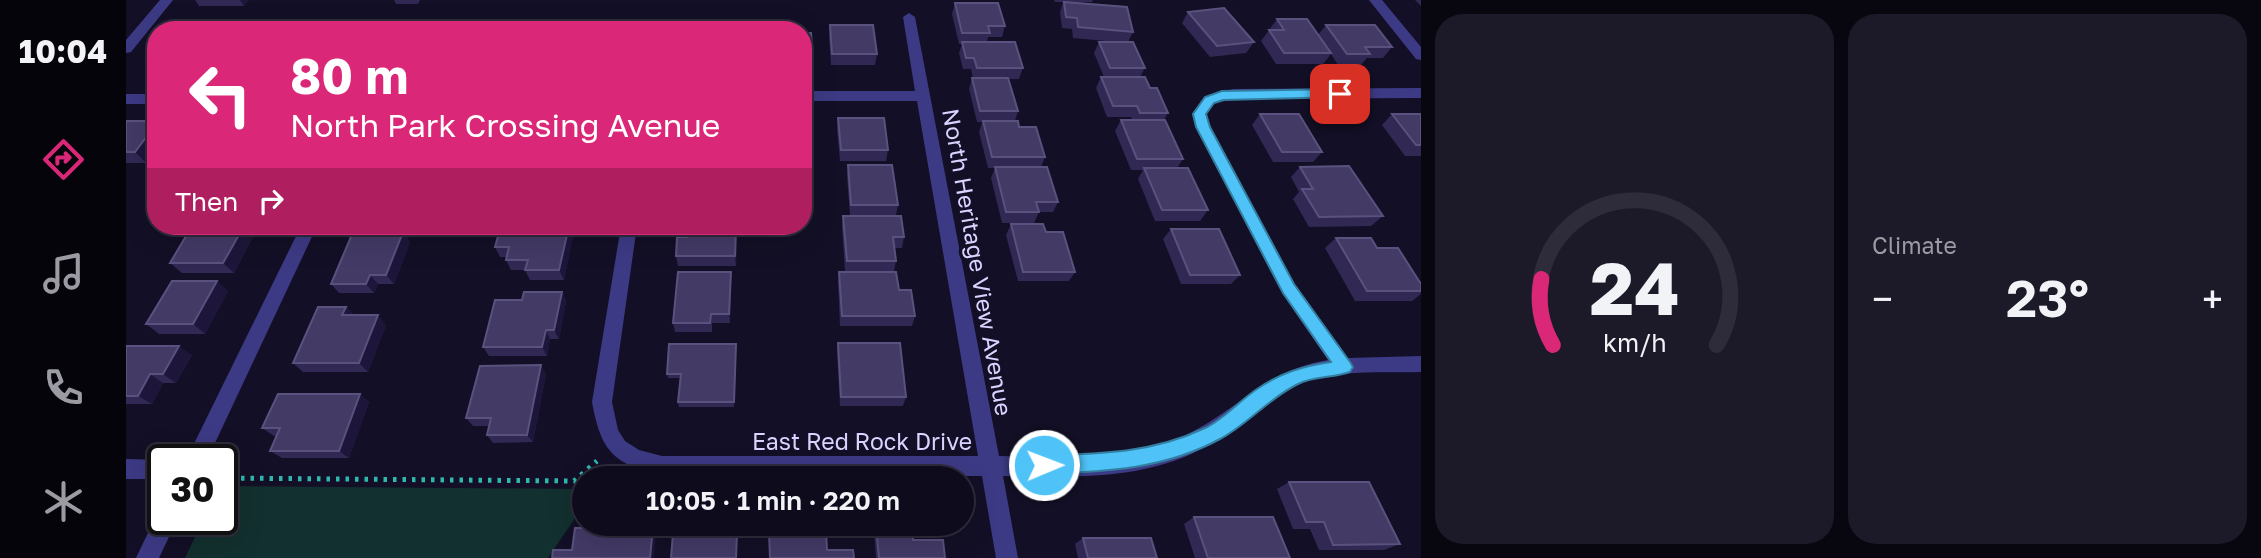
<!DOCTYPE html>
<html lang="en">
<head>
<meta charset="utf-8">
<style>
	:root { --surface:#0e0b1c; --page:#1c1929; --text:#f1f3f6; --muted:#9b9ba3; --line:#2e2b3b; --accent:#db2777 }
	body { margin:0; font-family:"Golos Text",sans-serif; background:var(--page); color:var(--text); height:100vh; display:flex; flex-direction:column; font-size:26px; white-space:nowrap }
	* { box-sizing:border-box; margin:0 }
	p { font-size:23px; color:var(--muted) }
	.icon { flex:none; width:38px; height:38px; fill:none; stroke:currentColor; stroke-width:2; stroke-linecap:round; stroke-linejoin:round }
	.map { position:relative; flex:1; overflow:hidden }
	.details { display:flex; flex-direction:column; gap:14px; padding:14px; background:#08060f; width:840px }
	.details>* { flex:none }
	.top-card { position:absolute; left:21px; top:21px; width:665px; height:214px; border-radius:28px; box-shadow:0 7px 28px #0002,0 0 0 2px var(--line); background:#db2777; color:#fff; overflow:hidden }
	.speed { position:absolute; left:21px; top:444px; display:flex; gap:14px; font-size:35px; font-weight:700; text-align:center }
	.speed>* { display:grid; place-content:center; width:91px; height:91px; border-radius:50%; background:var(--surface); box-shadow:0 7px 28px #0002,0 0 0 2px var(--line); line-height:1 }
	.speed .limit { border:4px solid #111; border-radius:10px; background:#fff; color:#111 }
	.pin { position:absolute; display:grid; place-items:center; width:60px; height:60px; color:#fff; margin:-30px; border-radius:14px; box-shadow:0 4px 10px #0006 }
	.me { position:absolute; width:77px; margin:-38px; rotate:89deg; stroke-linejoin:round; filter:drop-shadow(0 0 5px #0008) }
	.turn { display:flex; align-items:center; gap:24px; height:147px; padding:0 28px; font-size:32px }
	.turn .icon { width:91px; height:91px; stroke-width:2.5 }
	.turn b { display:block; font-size:49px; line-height:60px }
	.then { display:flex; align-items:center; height:66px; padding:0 28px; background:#0003; gap:14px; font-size:26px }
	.big { font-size:52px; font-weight:600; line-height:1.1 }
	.details .widget { flex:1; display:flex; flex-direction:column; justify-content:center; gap:10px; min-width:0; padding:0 24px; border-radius:28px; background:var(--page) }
	.details .dial { align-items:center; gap:0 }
	.dial svg { height:182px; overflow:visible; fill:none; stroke:var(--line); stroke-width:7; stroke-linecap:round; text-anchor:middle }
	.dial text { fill:var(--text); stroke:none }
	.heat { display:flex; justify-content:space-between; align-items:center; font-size:38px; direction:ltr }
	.details .tiles { flex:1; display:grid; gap:14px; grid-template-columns:repeat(2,1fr) }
	.trip { position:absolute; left:446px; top:466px; width:402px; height:70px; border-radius:35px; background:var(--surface); box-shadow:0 7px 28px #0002,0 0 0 2px var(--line); font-weight:600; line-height:70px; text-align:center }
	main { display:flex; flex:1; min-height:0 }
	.dock { display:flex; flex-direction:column; width:126px; justify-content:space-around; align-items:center; background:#06040b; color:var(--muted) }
	.dock .icon { width:49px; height:49px }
	.dock .on { color:var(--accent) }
	.dock b { font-size:32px; color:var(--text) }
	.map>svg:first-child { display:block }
</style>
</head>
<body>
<main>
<nav class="dock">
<b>10:04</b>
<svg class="icon on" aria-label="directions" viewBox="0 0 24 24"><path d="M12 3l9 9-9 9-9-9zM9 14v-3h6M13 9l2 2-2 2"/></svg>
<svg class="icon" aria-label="music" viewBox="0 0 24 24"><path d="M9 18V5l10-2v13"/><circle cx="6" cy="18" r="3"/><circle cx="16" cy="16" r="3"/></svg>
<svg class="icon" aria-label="phone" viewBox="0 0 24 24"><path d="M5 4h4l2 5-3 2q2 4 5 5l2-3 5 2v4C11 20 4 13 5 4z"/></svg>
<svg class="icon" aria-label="climate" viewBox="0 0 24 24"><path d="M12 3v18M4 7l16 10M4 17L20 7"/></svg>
</nav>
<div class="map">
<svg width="1295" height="558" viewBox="0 0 1295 558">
	<rect width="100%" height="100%" fill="#130f26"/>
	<polygon fill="#12302f" points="96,486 458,489 458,505 422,558 59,558 77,520 96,520"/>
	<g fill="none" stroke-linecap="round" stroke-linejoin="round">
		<polyline stroke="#2fb8b0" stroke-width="5" stroke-dasharray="3.5 6" stroke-linecap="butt" points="96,478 448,481 471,461"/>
		<g fill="#3d3a85" fill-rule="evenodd">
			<polygon points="34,0 47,0 5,52 0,53 0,40"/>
			<polygon points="1243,0 1256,0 1295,47 1295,60 1290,59"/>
			<path d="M783,13L789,17L873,456C934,457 1007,463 1062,434C1110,410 1146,368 1202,360L1156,293L1070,127L1066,114L1078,97L1107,89L1295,88V98L1107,99L1088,104L1080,114L1084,127L1168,283L1222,358L1295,356V372C1258,373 1214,369 1178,382C1133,399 1101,440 1056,458C1000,480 936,477 877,476L892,558H870L856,476H536C488,464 475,452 466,402L495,226H511L486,402L492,430L499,441L513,450L536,456H852L791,101H677V91H789L777,17Z"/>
			<rect x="0" y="94" width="30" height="10"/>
			<polygon points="175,226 191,226 81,460 60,460"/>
			<polygon points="0,459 40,460 37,460 37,479 0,479"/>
			<polygon points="37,510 37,520 51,520 33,558 10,558 32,512"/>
		</g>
	</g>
	<g fill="#312854">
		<polygon points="69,0 123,0 118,6 73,6"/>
		<polygon points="268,0 312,0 294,0 292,4 270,4"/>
		<polygon points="928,0 967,0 966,2 944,2 1007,32 1002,42 1019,68 1014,77 1042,113 1038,120 1057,159 1051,168 1082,210 1074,221 1029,221 1012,179 1017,170 1005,170 989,131 995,120 1006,120 1005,117 981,117 970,88 975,77 978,77 968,53 973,42 991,42 947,38 946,29 936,28 934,13 937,2 929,2"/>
		<polygon points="1289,0 1295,0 1295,6"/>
		<polygon points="829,3 879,26 876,37 862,37 861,42 897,68 893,79 883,79 892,111 889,121 919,157 915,167 932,202 927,212 913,212 908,223 876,223 865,178 869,168 862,168 853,132 856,122 851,122 843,89 846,78 847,78 845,69 837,69 833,53 836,44 833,44 826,14"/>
		<polygon points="1062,12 1128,42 1120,53 1084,57 1056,23"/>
		<polygon points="1151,19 1192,35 1200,25 1266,47 1257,58 1241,58 1235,65 1212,65 1205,54 1197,64 1150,64 1135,41"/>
		<polygon points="704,25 751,54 749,65 705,65 703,36"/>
		<polygon points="677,33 687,57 686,68 677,68"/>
		<polygon points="1134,114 1196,152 1187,162 1147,162 1126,125"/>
		<polygon points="1266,114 1295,114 1295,156 1279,156 1256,125"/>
		<polygon points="712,118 762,150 760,161 714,161 711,129"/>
		<polygon points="0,121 30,121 30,150 20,163 0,163"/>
		<polygon points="722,165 772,205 770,215 724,215 721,176"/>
		<polygon points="1174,167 1257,216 1245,226 1183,227 1167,199 1173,192 1165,177"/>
		<polygon points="717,216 778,237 776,248 768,248 770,261 768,271 719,271 716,227"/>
		<polygon points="885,224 920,232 949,272 943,281 892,281 880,235"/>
		<polygon points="611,226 610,266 552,266 550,256 561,237"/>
		<polygon points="1045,229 1114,275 1105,284 1055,284 1037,239"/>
		<polygon points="448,231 438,280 404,280 399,270 385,270 380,260 381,257 374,257 369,247"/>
		<polygon points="277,232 284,242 268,284 252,284 248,293 213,293 205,284"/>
		<polygon points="129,233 108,273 56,273 44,263"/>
		<polygon points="1210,238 1251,248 1295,284 1295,294 1286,301 1229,301 1199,248"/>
		<polygon points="713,272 773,290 789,316 786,326 714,326 712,282"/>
		<polygon points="605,281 604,323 586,323 586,332 549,332 547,323"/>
		<polygon points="102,291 79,334 33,334 20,324"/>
		<polygon points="436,292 440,301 433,339 424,339 421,356 363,356 357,347 396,300"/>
		<polygon points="220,307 228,315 260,325 242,372 177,372 167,363"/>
		<polygon points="712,343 780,397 777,406 714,406 711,352"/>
		<polygon points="0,346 66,355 50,383 37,383 26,404 0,404"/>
		<polygon points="610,349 608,407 553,407 552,402 554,378 542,378 541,374"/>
		<polygon points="420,374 407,442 367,443 361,435 363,426 347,426 340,418"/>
		<polygon points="234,394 243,402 223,458 156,458 144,451 150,436 148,436 136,428"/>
		<polygon points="1163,482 1274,544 1258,550 1193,550 1184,529 1167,529 1151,489"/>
		<polygon points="1068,517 1164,558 1069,558 1058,524"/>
		<polygon points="750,526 787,540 819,558 750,558 748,533"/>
		<polygon points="957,538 1031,558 952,558 949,544"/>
	</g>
	<g fill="#1d163a">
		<polygon points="114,0 123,0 118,6"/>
		<polygon points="30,124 30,150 20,163 9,152"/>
		<polygon points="118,226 122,226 129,233 108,273 97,263"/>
		<polygon points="443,226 446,226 448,231 438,280 433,270"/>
		<polygon points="610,226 611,226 610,266 609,256"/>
		<polygon points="277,232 284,242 268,284 260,275"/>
		<polygon points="605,272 605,281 604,323 603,314"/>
		<polygon points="244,275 252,284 248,293 240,284"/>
		<polygon points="91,281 102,291 79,334 67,324"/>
		<polygon points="436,292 440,301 433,339 428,330"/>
		<polygon points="220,307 229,316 216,315"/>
		<polygon points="252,315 260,325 242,372 233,363"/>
		<polygon points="420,330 424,339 421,356 416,347"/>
		<polygon points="53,346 66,355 50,383 37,374"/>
		<polygon points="415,365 420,374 407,442 401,435"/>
		<polygon points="24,374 37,383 26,404 12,396"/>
		<polygon points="234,394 243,402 223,458 213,451"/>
		<polygon points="527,527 530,533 528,558 524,558"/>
	</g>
	<g fill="#433a66" stroke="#5a527e" stroke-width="2">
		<polygon points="938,2 1001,7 1007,32 952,27 951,18 940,17"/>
		<polygon points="829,3 872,3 879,26 862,26 864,33 836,33"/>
		<polygon points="1098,8 1128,42 1091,46 1062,12"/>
		<polygon points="1151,19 1181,19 1205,53 1158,53 1143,30 1158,30"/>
		<polygon points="464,23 486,23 485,28 502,28 502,30 462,30"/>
		<polygon points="229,25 255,25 253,30 227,30"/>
		<polygon points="704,25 747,25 751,54 706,54"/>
		<polygon points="1200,25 1249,25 1266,47 1239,47 1244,54 1221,54"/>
		<polygon points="49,29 89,29 48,30"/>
		<polygon points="677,33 685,33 687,57 677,57"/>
		<polygon points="836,42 889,42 897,68 851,68 848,58 840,58"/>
		<polygon points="973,42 1007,42 1019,68 984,68"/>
		<polygon points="975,77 1019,77 1024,88 1031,88 1042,113 1014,113 1011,106 987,106"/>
		<polygon points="846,78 882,78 892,111 854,111"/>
		<polygon points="1134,114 1173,114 1196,152 1156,152"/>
		<polygon points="1266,114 1295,114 1295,145 1290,145"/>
		<polygon points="712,118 758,118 762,150 715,150"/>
		<polygon points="995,120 1039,120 1057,159 1011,159"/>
		<polygon points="0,121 30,121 30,124 9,152 0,152"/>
		<polygon points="857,121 892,121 893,127 910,127 919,157 866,157"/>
		<polygon points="722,165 766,165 772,205 725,205"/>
		<polygon points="1223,166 1257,216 1193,217 1176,189 1187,189 1174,167"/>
		<polygon points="869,167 921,167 932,202 910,202 913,212 880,212"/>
		<polygon points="1018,168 1062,168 1082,210 1036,210"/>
		<polygon points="717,216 775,216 778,237 767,237 770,261 721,261"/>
		<polygon points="885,224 917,224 920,232 937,232 949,272 897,272"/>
		<polygon points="66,226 118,226 97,263 44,263"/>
		<polygon points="375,226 443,226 433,270 399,270 402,260 380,260 383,247 369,247"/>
		<polygon points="562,226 610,226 609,256 550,256 551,237 561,237"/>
		<polygon points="1045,229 1093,229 1114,275 1064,275"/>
		<polygon points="227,232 277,232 260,275 244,275 240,284 205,284"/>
		<polygon points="1210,238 1245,238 1251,248 1272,248 1295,284 1295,291 1241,291"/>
		<polygon points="552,272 605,272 603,314 585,314 584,323 547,323"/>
		<polygon points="713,272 770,272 773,290 785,290 789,316 716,316"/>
		<polygon points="46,281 91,281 67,324 20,324"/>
		<polygon points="398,292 436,292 428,330 420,330 416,347 357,347 369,300 396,300"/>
		<polygon points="192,307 220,307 216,315 252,315 233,363 167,363"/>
		<polygon points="712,343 774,343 780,397 715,397"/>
		<polygon points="543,344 610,344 608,402 552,402 555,374 541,374"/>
		<polygon points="0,346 53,346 37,374 24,374 12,396 0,396"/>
		<polygon points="415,365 401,435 361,435 365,418 340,418 354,366"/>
		<polygon points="152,394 234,394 213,451 144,451 154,428 136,428"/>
		<polygon points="1163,482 1243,482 1274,544 1207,545 1198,522 1180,522"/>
		<polygon points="1068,517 1147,517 1164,558 1082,558"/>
		<polygon points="750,526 786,526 787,540 817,540 819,558 753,558"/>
		<polygon points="527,527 524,558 426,558 427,550 446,550 449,528"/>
		<polygon points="700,530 701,550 727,550 728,558 644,558 643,531"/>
		<polygon points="547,533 611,533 610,558 545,558"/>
		<polygon points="957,538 1025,538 1031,558 962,558"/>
	</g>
	<path fill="#4fc3f7" stroke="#337fa1" stroke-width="2" d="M1214,89L1219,91V97L1097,100L1088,103L1080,114L1084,127L1168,284L1224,362L1227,367L1224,372C1208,378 1188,376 1172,384C1143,398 1122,424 1094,439C1039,469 979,472 918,474L911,471L908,465L911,458L918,455C975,454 1026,453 1079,428C1098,419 1113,401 1131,389C1154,373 1177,366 1205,362L1157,293L1070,127L1067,114L1079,97L1096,91Z"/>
	<g text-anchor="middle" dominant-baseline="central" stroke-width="7" stroke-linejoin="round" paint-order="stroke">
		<g font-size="23" fill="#d9d4ff" stroke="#130f26">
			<text transform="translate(852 262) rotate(80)">North Heritage View Avenue</text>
			<text x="736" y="441">East Red Rock Drive</text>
		</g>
	</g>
</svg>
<div class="speed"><div class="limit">30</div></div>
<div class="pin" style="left:1214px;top:94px;background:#d93025"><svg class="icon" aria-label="arrive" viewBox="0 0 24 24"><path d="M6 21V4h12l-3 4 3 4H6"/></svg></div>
<svg class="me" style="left:918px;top:465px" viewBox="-20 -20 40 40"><circle r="17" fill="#4fc3f7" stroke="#fff" stroke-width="3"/><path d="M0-11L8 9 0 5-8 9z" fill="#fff"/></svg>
<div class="trip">10:05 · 1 min · 220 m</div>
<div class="top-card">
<div class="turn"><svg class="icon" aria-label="left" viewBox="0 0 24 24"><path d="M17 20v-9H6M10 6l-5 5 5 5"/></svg><div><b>80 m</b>North Park Crossing Avenue</div></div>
<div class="then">Then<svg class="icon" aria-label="right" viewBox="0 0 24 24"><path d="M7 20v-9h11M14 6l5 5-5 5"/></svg></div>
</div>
</div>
<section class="details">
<div class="tiles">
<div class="widget dial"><svg viewBox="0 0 100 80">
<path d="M14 69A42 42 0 1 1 86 69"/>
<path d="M14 69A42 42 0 0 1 9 40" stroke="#db2777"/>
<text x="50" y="56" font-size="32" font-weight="700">24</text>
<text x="50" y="72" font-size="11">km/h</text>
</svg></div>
<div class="widget"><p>Climate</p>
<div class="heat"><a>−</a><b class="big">23°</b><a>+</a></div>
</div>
</div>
</section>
</main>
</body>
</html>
